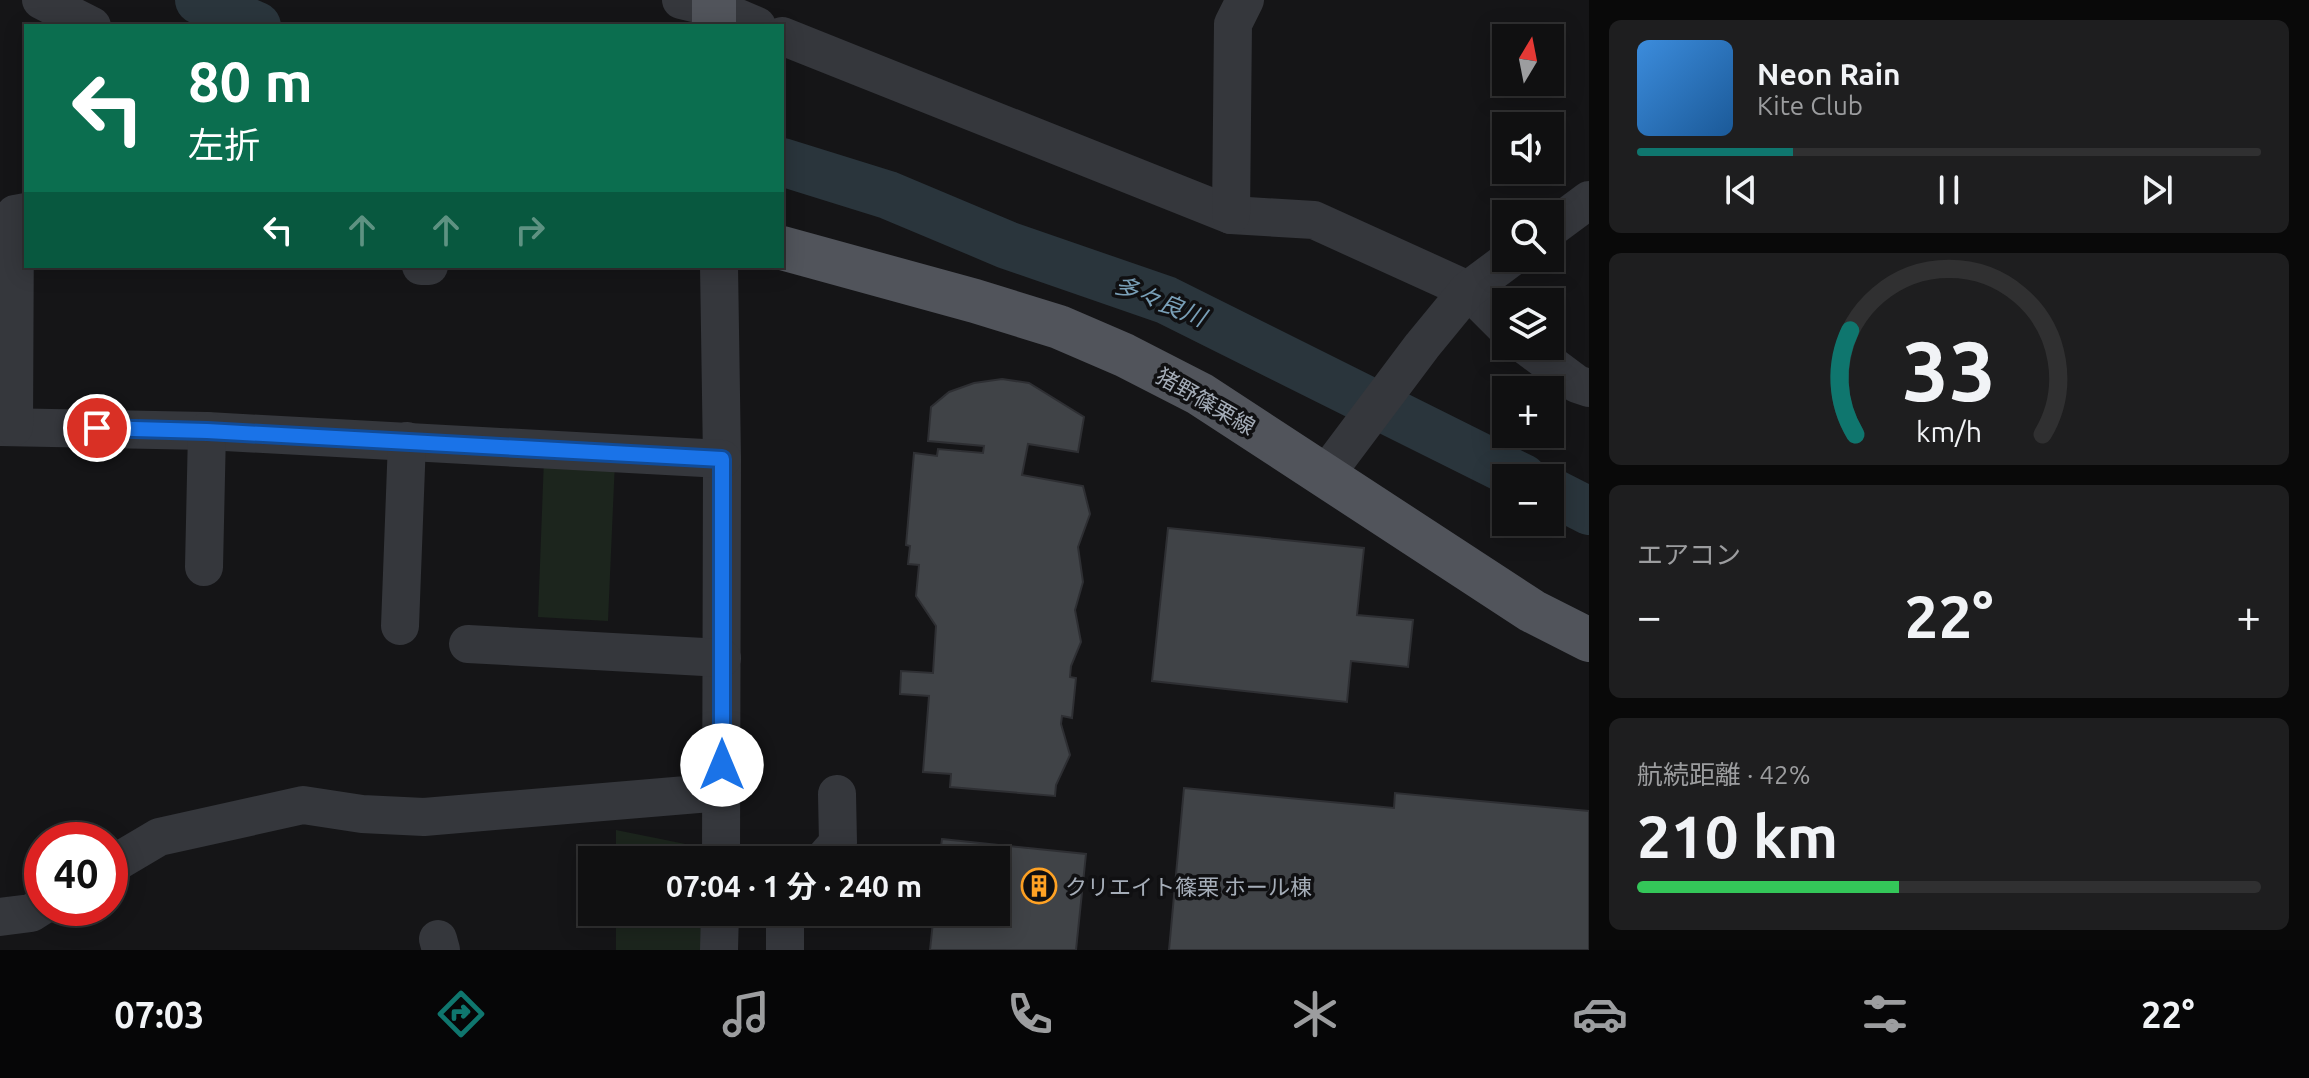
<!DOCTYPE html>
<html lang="ja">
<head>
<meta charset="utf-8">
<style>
	:root { --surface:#101011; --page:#1e1e1f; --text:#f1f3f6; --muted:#9c9d9f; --line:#303031; --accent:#0f766e }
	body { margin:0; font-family:Ubuntu,"Noto Sans JP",sans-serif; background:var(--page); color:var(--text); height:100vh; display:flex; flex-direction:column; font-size:30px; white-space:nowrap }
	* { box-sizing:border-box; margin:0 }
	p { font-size:26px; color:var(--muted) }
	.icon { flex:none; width:44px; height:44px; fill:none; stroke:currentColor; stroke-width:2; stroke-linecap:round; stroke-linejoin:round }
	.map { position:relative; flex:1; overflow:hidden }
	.details { display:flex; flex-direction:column; gap:20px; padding:20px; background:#090909; width:720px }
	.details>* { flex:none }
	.top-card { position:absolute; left:24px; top:24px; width:760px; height:244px; border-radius:0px; box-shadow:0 4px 20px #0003,0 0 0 2px var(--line); background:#0b6e4f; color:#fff; overflow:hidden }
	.needle { width:52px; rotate:10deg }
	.buttons { position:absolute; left:1492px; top:24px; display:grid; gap:16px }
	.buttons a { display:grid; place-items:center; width:72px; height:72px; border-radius:0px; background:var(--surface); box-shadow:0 4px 20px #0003,0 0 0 2px var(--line); font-size:40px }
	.speed { position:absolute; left:24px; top:822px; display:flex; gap:16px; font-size:40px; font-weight:700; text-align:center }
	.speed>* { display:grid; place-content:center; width:104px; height:104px; border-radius:50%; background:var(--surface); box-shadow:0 4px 20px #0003,0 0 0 2px var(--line); line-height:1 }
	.speed .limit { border:12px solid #d22; background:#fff; color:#111 }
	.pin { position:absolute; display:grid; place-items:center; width:68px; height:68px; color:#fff; margin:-34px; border:4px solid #fff; border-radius:50%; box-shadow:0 2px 8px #0007 }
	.me { position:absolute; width:88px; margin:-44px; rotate:0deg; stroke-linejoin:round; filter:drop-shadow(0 0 6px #0008) }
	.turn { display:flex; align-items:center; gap:28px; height:168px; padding:0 32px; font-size:36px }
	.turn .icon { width:104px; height:104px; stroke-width:2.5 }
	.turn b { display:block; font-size:56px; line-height:68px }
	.lanes { display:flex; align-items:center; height:76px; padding:0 32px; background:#0003; justify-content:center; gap:40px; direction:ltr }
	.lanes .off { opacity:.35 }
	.big { font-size:60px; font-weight:700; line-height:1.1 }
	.details .widget { flex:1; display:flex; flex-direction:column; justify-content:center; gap:12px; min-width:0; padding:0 28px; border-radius:12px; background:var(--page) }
	.details .dial { align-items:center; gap:0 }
	.dial svg { height:208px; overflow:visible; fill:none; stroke:var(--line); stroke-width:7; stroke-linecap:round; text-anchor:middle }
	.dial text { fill:var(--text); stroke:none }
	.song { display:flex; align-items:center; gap:24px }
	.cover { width:96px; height:96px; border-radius:12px; background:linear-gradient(135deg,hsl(210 70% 55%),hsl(210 70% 35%)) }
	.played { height:8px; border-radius:4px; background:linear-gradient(90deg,var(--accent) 25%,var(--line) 25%) }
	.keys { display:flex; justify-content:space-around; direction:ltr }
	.heat { display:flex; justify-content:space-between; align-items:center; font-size:44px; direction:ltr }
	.charge { height:12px; border-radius:6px; background:linear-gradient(90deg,#34c759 42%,var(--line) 0) }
	.trip { position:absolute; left:578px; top:846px; width:432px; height:80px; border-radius:0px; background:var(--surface); box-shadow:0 4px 20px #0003,0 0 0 2px var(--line); font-weight:700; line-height:80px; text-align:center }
	.tab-bar { display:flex; height:128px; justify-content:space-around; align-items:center; background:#060607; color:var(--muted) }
	.tab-bar .icon { width:56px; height:56px }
	.tab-bar .selected { color:var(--accent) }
	.tab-bar b { font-size:36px; color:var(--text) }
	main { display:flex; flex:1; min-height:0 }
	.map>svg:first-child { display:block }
</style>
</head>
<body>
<main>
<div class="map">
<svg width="1589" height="950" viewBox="0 0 1589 950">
	<rect width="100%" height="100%" fill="#151517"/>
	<g fill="#1c251d">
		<polygon points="544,458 615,461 608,621 538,617"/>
		<polygon points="616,830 710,849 709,860 616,860"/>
		<rect x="616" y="912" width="93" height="38"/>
	</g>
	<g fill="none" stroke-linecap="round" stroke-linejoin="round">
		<g stroke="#2a353c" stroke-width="48">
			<polyline points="199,0 257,26"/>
			<polyline points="782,162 888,195 1007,245 1166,300 1523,478"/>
			<polyline points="1550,491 1589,511"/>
		</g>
	</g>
	<g fill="#404347" stroke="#2e2f33" stroke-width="2">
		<polygon points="1002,379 1029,383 1084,417 1078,452 1028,444 1022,475 1083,486 1090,514 1078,547 1083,582 1075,610 1081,642 1071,666 1070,677 1076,678 1072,718 1062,716 1061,724 1070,755 1056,785 1055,796 950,787 951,774 923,772 929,696 900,694 901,671 933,673 936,626 916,596 919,565 908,564 910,546 906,545 914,453 937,456 938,449 983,453 984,446 928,441 931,407 949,392 974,383"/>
		<polygon points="1168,528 1364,548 1357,615 1413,620 1408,667 1351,661 1347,702 1152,681"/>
		<polygon points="1184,788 1394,808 1395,793 1589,811 1589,950 1169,950"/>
		<polygon points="942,839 1086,854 1076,950 930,950 934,912 996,912 996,860 939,860"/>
	</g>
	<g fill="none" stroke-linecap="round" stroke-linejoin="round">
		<g stroke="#35373c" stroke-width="38">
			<polyline points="41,0 92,26"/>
			<polyline points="681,0 715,8 757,26"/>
			<polyline points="782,36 1231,215 1314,220 1468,290 1506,328"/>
			<polyline points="1231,215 1233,24 1245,0"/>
			<polyline points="1550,229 1589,200"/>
			<polyline points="421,266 429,266"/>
			<polyline points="719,266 722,459 721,860"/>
			<polyline points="1526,346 1577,384 1589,388"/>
			<polyline points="0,427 207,431 722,459"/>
			<polyline points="14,427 15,214 26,212"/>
			<polyline points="1326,474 1422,346 1468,290 1511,258"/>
			<polyline points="204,567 207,431"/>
			<polyline points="400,626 407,441"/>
			<polyline points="468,644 722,658"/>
			<polyline points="823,860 838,843 837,794"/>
			<polyline points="110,866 159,837 303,805 362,814 424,817 722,792"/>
			<polyline points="0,917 31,913 42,906"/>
			<polyline points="438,939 441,950"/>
			<polyline points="719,950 720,912"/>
			<polyline points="785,950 785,924 789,912"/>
		</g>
		<g stroke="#51545b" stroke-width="44">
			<polyline points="714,26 714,0"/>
			<polyline points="782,248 975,301 1059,327 1124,355 1200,394 1532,611 1589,640"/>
		</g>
	</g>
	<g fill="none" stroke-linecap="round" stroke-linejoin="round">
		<g stroke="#114b97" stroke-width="20">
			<polyline id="route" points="97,428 207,431 722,459 722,765"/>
		</g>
		<use href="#route" stroke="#1a73e8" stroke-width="14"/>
	</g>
	<defs>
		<g id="building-ring" transform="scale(1.8)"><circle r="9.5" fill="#101012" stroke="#ffa224" stroke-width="1.5"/><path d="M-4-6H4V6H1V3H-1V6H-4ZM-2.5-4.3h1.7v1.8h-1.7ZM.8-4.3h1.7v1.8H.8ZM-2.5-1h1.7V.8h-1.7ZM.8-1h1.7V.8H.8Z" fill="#ffa224"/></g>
	</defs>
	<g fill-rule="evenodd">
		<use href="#building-ring" x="1039" y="886"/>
	</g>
	<g text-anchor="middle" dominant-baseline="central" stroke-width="7" stroke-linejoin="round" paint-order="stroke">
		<g font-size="22" fill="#a5adb8" stroke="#101012">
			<text transform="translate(1206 401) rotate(30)">猪野篠栗線</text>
		</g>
		<g font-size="22" fill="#a5adb8" stroke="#101012" text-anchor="start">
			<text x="1065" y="886">クリエイト篠栗 ホール棟</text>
		</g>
		<g font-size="24" font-style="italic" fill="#799fb7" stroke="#101012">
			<text transform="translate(1160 301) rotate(22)">多々良川</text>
		</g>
	</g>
</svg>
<div class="buttons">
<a><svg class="needle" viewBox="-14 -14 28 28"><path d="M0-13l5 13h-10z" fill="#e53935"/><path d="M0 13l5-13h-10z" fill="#9c9d9f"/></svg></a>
<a><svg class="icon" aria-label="sound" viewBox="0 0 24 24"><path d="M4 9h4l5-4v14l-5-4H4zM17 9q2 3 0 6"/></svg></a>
<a><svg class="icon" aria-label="search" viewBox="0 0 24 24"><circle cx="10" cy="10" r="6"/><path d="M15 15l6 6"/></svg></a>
<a><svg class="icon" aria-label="layers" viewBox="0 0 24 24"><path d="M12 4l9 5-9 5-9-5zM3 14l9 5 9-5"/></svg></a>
<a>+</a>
<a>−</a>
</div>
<div class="speed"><div class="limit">40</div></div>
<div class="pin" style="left:97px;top:428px;background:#d93025"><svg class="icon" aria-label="arrive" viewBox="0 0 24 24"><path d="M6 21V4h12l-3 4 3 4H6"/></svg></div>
<svg class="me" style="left:722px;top:765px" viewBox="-20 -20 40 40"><circle r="19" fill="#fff"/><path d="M0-13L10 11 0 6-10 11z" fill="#1a73e8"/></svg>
<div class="trip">07:04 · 1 分 · 240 m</div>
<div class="top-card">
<div class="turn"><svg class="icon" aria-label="left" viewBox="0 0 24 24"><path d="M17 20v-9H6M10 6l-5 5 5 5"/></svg><div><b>80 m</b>左折</div></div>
<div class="lanes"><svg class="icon" aria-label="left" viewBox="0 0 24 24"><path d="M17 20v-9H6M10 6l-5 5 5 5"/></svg><svg class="icon off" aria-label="ahead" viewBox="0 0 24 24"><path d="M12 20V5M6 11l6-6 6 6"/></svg><svg class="icon off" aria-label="ahead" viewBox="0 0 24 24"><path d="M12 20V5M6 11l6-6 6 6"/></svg><svg class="icon off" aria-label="right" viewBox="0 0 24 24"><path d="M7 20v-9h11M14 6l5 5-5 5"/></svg></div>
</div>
</div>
<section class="details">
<div class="widget">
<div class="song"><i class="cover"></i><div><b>Neon Rain</b><p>Kite Club</p></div></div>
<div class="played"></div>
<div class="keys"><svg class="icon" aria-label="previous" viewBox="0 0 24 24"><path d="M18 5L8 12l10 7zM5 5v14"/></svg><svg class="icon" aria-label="pause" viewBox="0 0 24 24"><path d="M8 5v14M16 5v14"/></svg><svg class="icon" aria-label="next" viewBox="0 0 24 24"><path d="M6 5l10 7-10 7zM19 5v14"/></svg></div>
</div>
<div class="widget dial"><svg viewBox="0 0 100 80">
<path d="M14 69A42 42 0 1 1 86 69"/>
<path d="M14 69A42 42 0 0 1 12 29" stroke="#0f766e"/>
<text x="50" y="56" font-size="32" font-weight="700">33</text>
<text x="50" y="72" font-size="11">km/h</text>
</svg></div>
<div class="widget"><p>エアコン</p>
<div class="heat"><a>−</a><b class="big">22°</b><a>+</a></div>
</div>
<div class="widget"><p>航続距離 · 42%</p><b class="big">210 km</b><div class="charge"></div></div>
</section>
</main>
<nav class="tab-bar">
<b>07:03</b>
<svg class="icon selected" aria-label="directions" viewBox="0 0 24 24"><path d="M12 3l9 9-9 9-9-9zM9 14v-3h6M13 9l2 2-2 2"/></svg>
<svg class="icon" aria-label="music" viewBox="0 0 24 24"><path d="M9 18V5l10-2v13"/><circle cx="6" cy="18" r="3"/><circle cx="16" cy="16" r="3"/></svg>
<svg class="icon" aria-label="phone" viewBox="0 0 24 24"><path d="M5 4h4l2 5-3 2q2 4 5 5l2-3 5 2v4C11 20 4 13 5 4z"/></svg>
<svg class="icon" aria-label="climate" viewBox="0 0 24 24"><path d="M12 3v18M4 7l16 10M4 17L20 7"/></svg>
<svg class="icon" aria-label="car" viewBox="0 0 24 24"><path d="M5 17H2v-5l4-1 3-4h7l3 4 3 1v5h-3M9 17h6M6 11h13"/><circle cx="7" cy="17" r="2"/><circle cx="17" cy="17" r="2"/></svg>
<svg class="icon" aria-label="filters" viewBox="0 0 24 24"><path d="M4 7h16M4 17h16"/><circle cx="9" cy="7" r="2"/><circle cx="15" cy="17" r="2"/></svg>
<b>22°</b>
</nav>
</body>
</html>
